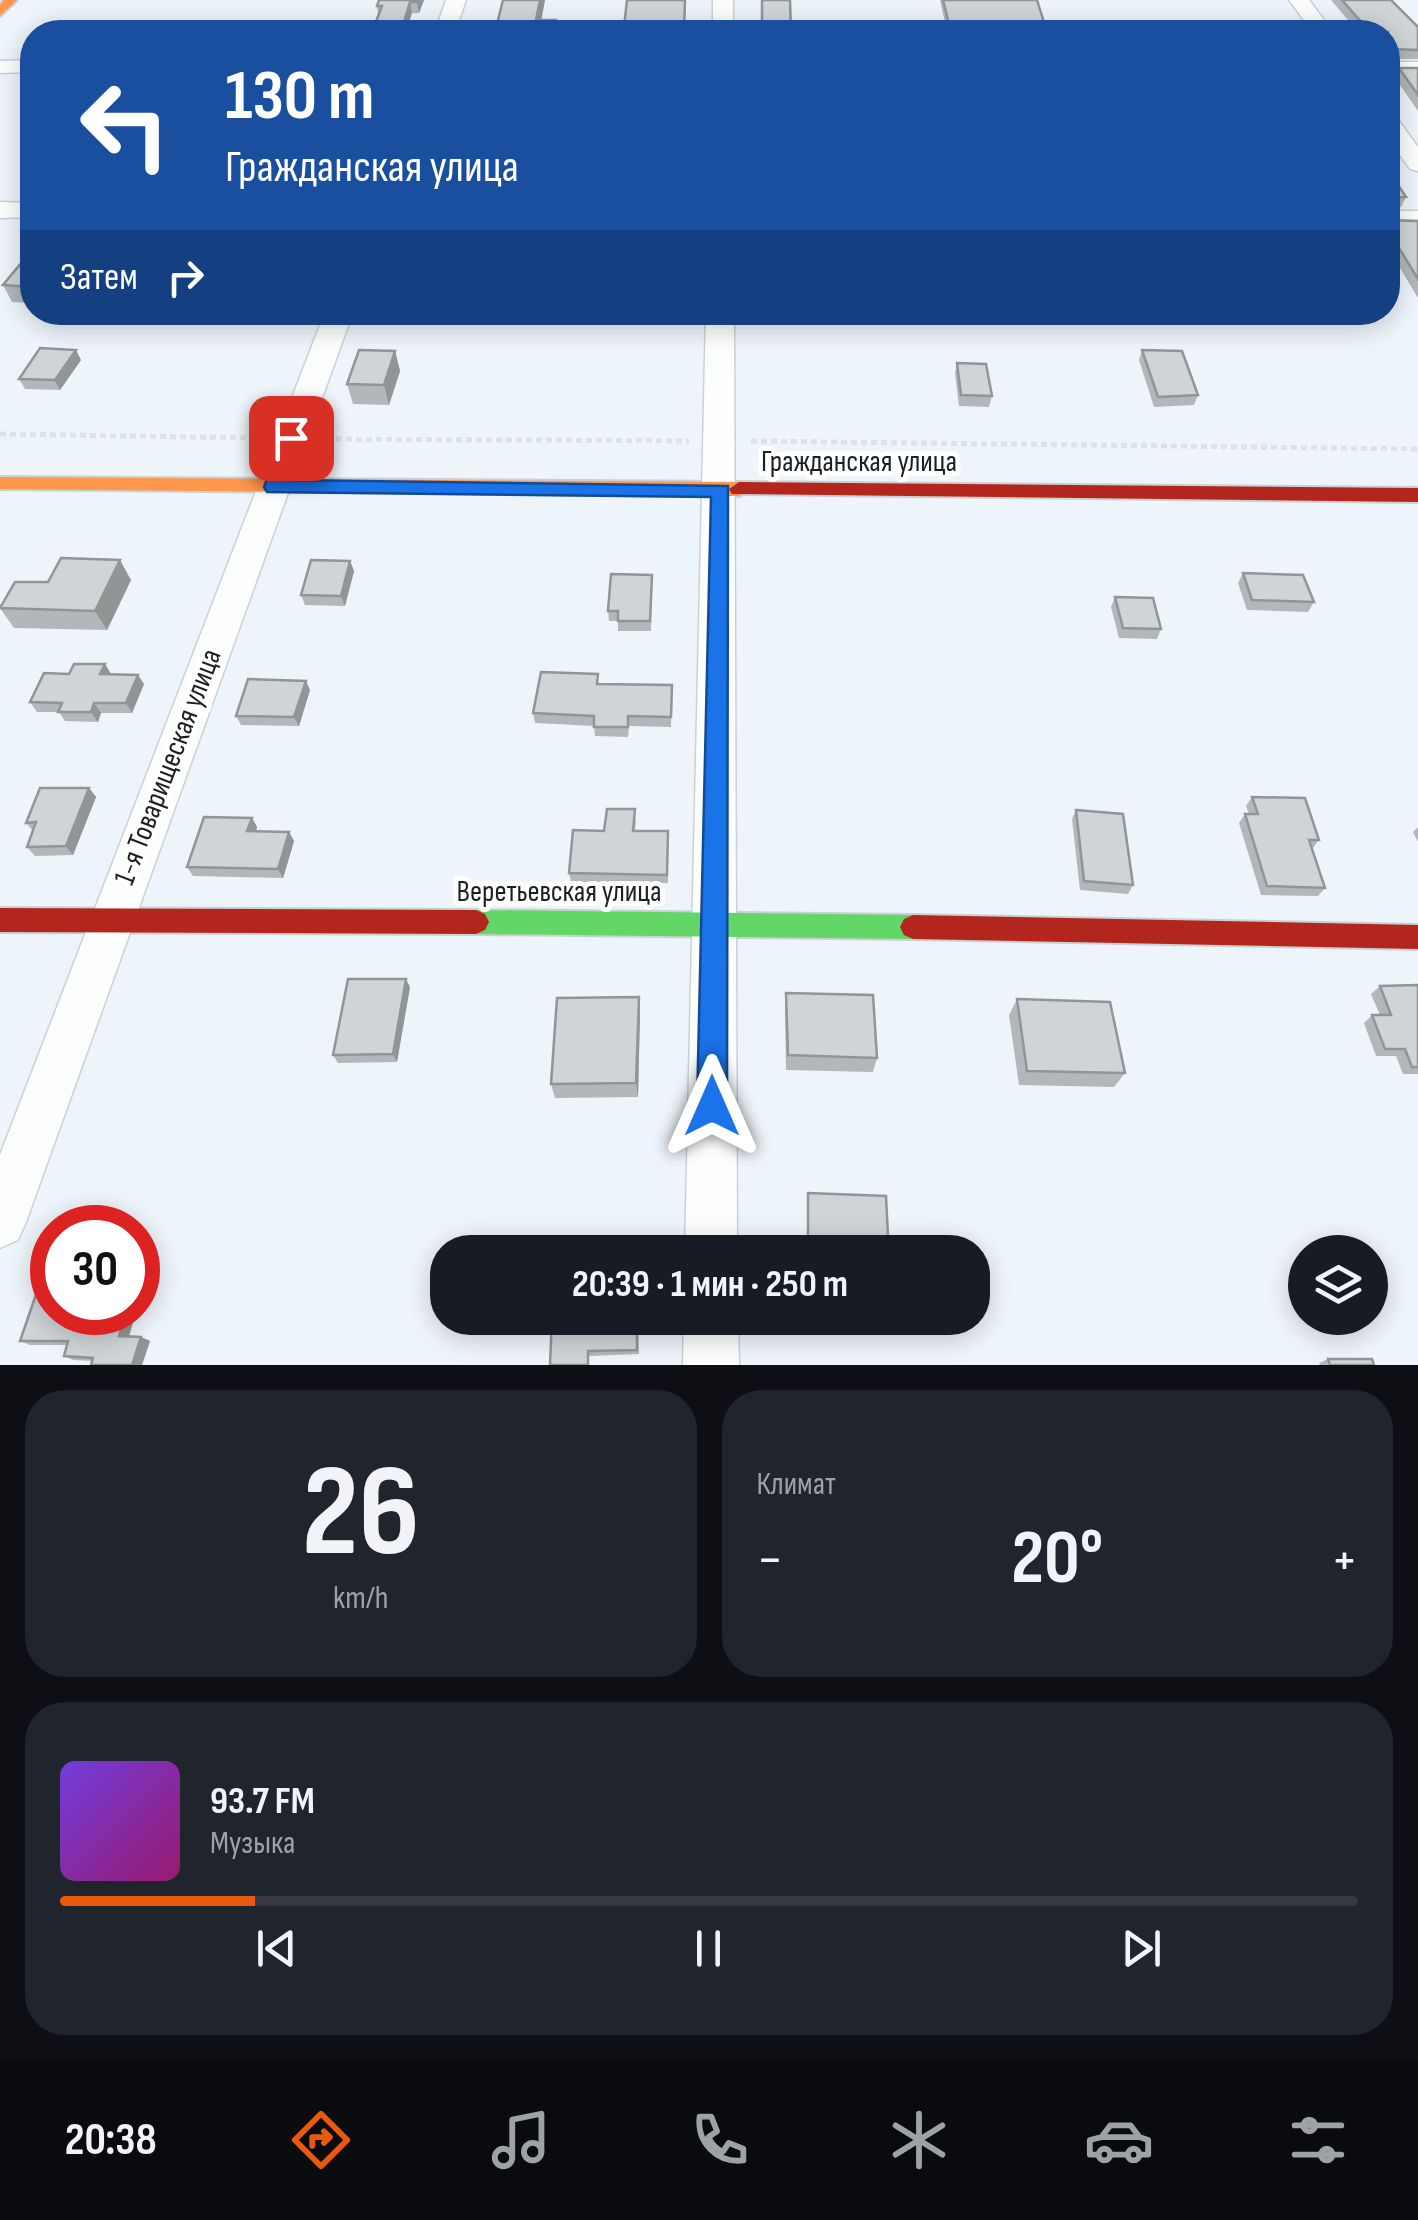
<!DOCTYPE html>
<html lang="ru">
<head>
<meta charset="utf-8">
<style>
	:root { --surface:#171b24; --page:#20242c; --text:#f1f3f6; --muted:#9ea1a6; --line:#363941; --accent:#ea580c }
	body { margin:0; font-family:"Sofia Sans Condensed",sans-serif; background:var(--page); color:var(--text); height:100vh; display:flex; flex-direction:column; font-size:38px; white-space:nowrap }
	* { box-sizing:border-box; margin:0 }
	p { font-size:32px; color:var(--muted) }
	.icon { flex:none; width:55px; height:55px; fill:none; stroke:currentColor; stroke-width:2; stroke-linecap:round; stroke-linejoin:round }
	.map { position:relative; height:1365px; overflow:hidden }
	.side { display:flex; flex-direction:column; gap:25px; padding:25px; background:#0d0f14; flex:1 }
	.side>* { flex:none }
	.guide { position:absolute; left:20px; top:20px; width:1380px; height:305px; border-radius:40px; box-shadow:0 5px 25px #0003; background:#1a4fa0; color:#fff; overflow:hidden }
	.controls { position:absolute; left:1288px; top:1235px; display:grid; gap:20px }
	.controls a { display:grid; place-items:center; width:100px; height:100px; border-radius:50%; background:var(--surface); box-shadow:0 5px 25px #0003; font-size:50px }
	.speed { position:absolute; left:30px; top:1205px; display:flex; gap:20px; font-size:50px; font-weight:700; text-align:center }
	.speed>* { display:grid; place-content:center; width:130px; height:130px; border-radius:50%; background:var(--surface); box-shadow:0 5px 25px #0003; line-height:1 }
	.speed .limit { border:15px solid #d22; background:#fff; color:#111 }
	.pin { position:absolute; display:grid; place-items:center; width:85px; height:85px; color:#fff; margin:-42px; border-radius:20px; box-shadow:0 5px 15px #0006 }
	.me { position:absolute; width:110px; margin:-55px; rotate:0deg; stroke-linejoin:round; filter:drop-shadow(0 0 8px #0008) }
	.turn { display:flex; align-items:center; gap:35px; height:210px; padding:0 40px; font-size:45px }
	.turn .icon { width:130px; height:130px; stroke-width:2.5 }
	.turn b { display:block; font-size:70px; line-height:85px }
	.then { display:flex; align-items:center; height:95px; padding:0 40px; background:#0003; gap:20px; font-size:38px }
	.big { font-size:75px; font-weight:700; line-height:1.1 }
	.side .tile { flex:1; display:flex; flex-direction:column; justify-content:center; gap:15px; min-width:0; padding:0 35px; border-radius:40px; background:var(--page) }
	.side .dial { align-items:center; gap:0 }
	.dial b { font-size:130px; line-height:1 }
	.song { display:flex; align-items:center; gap:30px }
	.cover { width:120px; height:120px; border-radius:15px; background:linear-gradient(135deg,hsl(260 70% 55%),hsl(320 70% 35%)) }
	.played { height:10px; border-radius:5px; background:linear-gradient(90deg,var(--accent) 15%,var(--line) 15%) }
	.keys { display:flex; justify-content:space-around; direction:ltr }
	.heat { display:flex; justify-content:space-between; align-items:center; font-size:55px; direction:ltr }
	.side .tiles { flex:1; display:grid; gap:25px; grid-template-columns:1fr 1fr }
	.tile:last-child { grid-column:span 2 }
	.trip { position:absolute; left:430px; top:1235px; width:560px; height:100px; border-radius:40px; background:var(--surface); box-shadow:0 5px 25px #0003; font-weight:700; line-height:100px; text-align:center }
	.tab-bar { display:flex; height:160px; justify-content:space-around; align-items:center; background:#090b0e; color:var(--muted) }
	.tab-bar .icon { width:70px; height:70px }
	.tab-bar .on { color:var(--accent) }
	.tab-bar b { font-size:45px; color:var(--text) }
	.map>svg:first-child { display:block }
</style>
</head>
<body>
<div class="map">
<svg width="1418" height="1365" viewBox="0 0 1418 1365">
	<rect width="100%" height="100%" fill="#eef5fa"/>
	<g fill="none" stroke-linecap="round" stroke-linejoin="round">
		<g stroke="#cbd0d4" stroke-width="3">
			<g id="street">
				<polygon points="446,0 466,0 455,32 435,32"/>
				<rect x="713" y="0" width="20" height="32"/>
				<polygon points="1289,0 1309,0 1333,32 1313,32"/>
				<polygon points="32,60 32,72 0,73 0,61"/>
				<rect x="1388" y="62" width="30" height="12"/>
				<polygon points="1388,115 1396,117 1418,147 1418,171 1410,169 1388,138"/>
				<polygon points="0,202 32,203 32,217 0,218"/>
				<rect x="1388" y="211" width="30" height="16"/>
				<polygon points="325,312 353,312 26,1222 18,1240 0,1248 0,1155"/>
				<polygon points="706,312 734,312 737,1252 685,1252"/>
				<polygon points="684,1318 738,1318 739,1365 683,1365"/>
			</g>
		</g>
		<g stroke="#cbd0d4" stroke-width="4">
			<polygon id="fast" points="476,910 913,915 922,919 926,927 922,935 913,939 476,934 467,930 463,922 467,914"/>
		</g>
		<g stroke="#cbd0d4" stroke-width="4">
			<g id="slow">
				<polygon points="4,0 17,0 0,16 0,5"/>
				<polygon points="0,477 739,482 749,489 739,496 0,489"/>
			</g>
		</g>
		<g stroke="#cbd0d4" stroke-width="4">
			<g id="jam">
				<polygon points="739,482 1418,488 1418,502 732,494 729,489"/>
				<polygon points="0,908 476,910 485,914 489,922 485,930 476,934 0,932"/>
				<polygon points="913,915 1418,925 1418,949 913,939 904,935 900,927 904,919"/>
			</g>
		</g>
		<g stroke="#dfe1e3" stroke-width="5" stroke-dasharray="6 4" stroke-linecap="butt">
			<polyline points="0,434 259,438"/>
			<polyline points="326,439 689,441"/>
			<polyline points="751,441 1418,449"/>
		</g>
		<use href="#street" fill="#fcfefe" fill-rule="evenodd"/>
		<use href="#fast" fill="#63d668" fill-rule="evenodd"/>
		<use href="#slow" fill="#ff974d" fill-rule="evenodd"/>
		<use href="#jam" fill="#b3261e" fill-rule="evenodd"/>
	</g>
	<g fill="#b2b7b9">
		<polygon points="424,0 419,13 378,15 377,6"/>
		<polygon points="503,0 545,0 541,20 556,20 558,32 498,32 497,24"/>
		<polygon points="627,0 685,32 624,32"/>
		<polygon points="940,0 1037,0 1047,32 947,32"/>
		<polygon points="1331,0 1391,0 1418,27 1418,59 1388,59 1388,32 1358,32"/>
		<polygon points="1399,68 1418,68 1418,111 1395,78"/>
		<polygon points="1388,170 1406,197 1401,207 1390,208 1390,220 1418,221 1418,298 1388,248"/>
		<polygon points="32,250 32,303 12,302 3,285"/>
		<polygon points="250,312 289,312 287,317 251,317"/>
		<polygon points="779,312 820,312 820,317 780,317"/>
		<polygon points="1142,350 1198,395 1194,405 1154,407 1139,360"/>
		<polygon points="395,351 400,371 389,405 353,404 347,384"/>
		<polygon points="81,360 60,390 25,389 19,379"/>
		<polygon points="957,363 992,396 989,407 959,406 955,373"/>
		<polygon points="350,561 354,571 345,606 305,605 301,595"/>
		<polygon points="1243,573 1314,602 1308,612 1247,610 1238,583"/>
		<polygon points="652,575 651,631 618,631 618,621 609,621 608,611"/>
		<polygon points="131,580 107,630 14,628 0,608 48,582"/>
		<polygon points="1115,597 1161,629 1157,639 1119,638 1111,607"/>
		<polygon points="105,664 111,674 144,684 132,713 101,713 98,722 65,721 59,712 37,712 30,702 69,674"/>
		<polygon points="599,684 672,685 671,727 629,726 628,737 595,736 594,726 535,723 533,713"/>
		<polygon points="310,690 299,726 241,725 236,716"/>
		<polygon points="89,788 96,797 73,855 35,856 27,847 33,831 26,823"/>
		<polygon points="1252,797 1319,840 1312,849 1325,888 1318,896 1261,895 1239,823 1245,814 1249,814 1246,806"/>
		<polygon points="1076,810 1133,885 1128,894 1080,890 1072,819"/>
		<polygon points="252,818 257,827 256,831 289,832 294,841 283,878 193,876 187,867"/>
		<polygon points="636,819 635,831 668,841 668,883 571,882 569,873 604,831"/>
		<polygon points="1418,827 1418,842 1413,832"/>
		<polygon points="1418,985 1418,1074 1403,1074 1396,1056 1376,1056 1364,1023 1372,1015 1380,1015 1371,994 1380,986"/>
		<polygon points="410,987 397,1062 338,1063 333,1055"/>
		<polygon points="786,993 877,1058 873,1072 786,1070 785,1009"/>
		<polygon points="1017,999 1125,1073 1114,1087 1019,1085 1009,1015"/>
		<polygon points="640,1013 638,1097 555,1098 551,1084"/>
		<polygon points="808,1193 885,1243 872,1248 871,1252 807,1252 807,1199"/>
		<polygon points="552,1318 638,1318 639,1354 590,1356"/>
		<polygon points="129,1336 141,1337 150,1341 142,1365 91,1365 92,1361 73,1360 64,1356 67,1345 30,1345 20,1341"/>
		<polygon points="1328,1359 1374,1365 1320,1365 1319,1363"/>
	</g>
	<g fill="#919596">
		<polygon points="418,0 424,0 419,13 417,2"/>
		<polygon points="540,0 545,0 539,32 536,20"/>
		<polygon points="410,2 412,13 406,32 401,32"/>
		<polygon points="76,350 81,360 60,390 55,380"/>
		<polygon points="395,351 400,371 389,405 384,385"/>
		<polygon points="120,560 131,580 107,630 95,611"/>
		<polygon points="350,561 354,571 345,606 341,596"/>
		<polygon points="105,664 111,674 100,674"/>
		<polygon points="138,675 144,684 132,713 126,703"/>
		<polygon points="306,681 310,690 299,726 294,717"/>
		<polygon points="94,703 101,713 98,722 91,712"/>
		<polygon points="89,788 96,797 73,855 66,846"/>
		<polygon points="252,818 257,827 253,840 247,831"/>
		<polygon points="289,832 294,841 283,878 278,869"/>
		<polygon points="406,979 410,987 397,1062 393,1054"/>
		<polygon points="639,997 640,1013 638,1097 636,1083"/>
		<polygon points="888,1237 885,1243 870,1249 873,1243"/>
		<polygon points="138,1276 145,1281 138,1308"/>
		<polygon points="126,1312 136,1312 128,1340 119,1336"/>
		<polygon points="141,1337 150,1341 142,1365 132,1365"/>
	</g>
	<g fill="#cfd5d7" stroke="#919596" stroke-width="2.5">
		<polygon points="379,0 418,0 417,2 410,2 401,32 372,32 382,6 377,6"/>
		<polygon points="503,0 540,0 536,20 556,20 553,32 513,32 516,24 497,24"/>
		<polygon points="627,0 685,0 684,32 657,32 657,28 624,27"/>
		<polygon points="762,0 790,0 791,32 762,32"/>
		<polygon points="943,0 1037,0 1047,32 951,32"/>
		<polygon points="1342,0 1391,0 1418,27 1418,50 1392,49 1388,55 1388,32 1370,32"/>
		<polygon points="270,23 265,32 142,32 147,26"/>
		<polygon points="1399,68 1418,68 1418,95"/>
		<polygon points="1388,170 1406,197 1390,198 1390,220 1418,221 1418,279 1388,230"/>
		<polygon points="32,250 32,287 3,285"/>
		<polygon points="40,348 76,350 55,380 19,379"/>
		<polygon points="359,350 395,351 384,385 347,384"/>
		<polygon points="1142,350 1182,351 1198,395 1158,397"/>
		<polygon points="957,363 986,364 992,396 961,395"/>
		<polygon points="61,558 120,560 95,611 0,608 15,582 48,582"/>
		<polygon points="311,560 350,561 341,596 301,595"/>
		<polygon points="1243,573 1303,575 1314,602 1252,600"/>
		<polygon points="611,574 652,575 650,621 618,621 618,611 608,611"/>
		<polygon points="1115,597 1153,598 1161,629 1123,628"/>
		<polygon points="74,664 105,664 100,674 138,675 126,703 94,703 91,712 58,712 62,703 30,702 44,673 69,674"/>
		<polygon points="541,672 598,674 597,684 672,685 671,717 628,716 628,727 594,727 594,716 533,713"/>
		<polygon points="248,679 306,681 294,717 236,716"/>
		<polygon points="40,788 89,788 66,846 27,847 36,822 26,823"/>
		<polygon points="1252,797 1305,798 1319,840 1309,840 1325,888 1267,886 1245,814 1258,814"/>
		<polygon points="607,809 635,809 633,831 668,831 667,875 569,873 573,830 604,831"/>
		<polygon points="1076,810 1123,814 1133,885 1084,881"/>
		<polygon points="204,817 252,818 247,831 289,832 278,869 187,867"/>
		<polygon points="348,979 406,979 393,1054 333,1055"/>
		<polygon points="1418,985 1418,1067 1412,1067 1405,1049 1385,1049 1372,1015 1391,1015 1380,986"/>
		<polygon points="786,993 873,995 877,1058 788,1055"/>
		<polygon points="639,997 636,1083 551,1084 557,998"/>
		<polygon points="1017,999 1110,1002 1125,1073 1027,1071"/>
		<polygon points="808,1193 886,1196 888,1237 873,1243 871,1252 808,1252"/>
		<polygon points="43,1274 52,1275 52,1312 126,1312 119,1336 141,1337 132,1365 91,1365 93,1358 64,1356 68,1341 20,1341"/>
		<polygon points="552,1318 637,1318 637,1350 588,1351 588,1365 550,1365"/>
		<polygon points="1328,1359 1372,1359 1374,1365 1330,1365"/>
	</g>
	<polygon fill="#1a73e8" stroke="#114b97" stroke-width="2.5" points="291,432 301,438 286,480 728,486 727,1106 722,1116 712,1120 702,1116 697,1106 711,497 267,492 264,487 282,438"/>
	<g text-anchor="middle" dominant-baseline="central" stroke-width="10" stroke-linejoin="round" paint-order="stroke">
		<g font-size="30" fill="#1b2023" stroke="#fff">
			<text x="859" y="462">Гражданская улица</text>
			<text transform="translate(168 767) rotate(-69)">1-я Товарищеская улица</text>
			<text x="559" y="892">Веретьевская улица</text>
		</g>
	</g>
</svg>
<div class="controls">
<a><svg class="icon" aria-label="layers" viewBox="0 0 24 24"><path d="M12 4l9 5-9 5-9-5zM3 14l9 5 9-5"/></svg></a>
</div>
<div class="speed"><div class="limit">30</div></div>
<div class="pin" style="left:291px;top:438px;background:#d93025"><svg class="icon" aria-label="arrive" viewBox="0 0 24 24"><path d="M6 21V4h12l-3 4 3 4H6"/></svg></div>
<svg class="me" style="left:712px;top:1106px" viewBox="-20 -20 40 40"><path d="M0-17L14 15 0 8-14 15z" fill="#1a73e8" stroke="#fff" stroke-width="4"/></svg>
<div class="trip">20:39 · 1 мин · 250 m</div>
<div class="guide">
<div class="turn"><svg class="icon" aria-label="left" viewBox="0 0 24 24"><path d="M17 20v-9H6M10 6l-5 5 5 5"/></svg><div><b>130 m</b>Гражданская улица</div></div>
<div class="then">Затем<svg class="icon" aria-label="right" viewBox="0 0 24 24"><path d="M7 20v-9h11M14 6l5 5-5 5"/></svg></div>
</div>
</div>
<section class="side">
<div class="tiles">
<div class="tile dial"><b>26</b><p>km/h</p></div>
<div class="tile"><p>Климат</p>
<div class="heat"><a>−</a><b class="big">20°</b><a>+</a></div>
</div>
<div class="tile">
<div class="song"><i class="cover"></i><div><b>93.7 FM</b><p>Музыка</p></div></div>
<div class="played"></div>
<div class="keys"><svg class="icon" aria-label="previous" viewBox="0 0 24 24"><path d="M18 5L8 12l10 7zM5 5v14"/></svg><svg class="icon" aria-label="pause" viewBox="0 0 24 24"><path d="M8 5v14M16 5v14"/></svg><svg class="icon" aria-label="next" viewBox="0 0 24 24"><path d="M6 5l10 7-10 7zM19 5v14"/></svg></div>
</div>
</div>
</section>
<nav class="tab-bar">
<b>20:38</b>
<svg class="icon on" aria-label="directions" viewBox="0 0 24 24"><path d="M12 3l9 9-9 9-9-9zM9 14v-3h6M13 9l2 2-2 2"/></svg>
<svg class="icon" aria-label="music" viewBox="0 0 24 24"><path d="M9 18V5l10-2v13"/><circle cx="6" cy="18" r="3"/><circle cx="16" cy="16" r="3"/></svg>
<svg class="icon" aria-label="phone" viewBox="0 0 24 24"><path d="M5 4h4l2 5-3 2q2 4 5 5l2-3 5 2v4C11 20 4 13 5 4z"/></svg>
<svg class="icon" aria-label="climate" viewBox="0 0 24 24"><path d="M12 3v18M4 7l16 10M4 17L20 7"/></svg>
<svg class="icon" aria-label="car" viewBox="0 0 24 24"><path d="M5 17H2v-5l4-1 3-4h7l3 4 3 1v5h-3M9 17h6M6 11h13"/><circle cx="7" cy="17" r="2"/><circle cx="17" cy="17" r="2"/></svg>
<svg class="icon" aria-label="filters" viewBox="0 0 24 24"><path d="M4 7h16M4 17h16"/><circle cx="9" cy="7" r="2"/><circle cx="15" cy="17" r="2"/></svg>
</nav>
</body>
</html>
